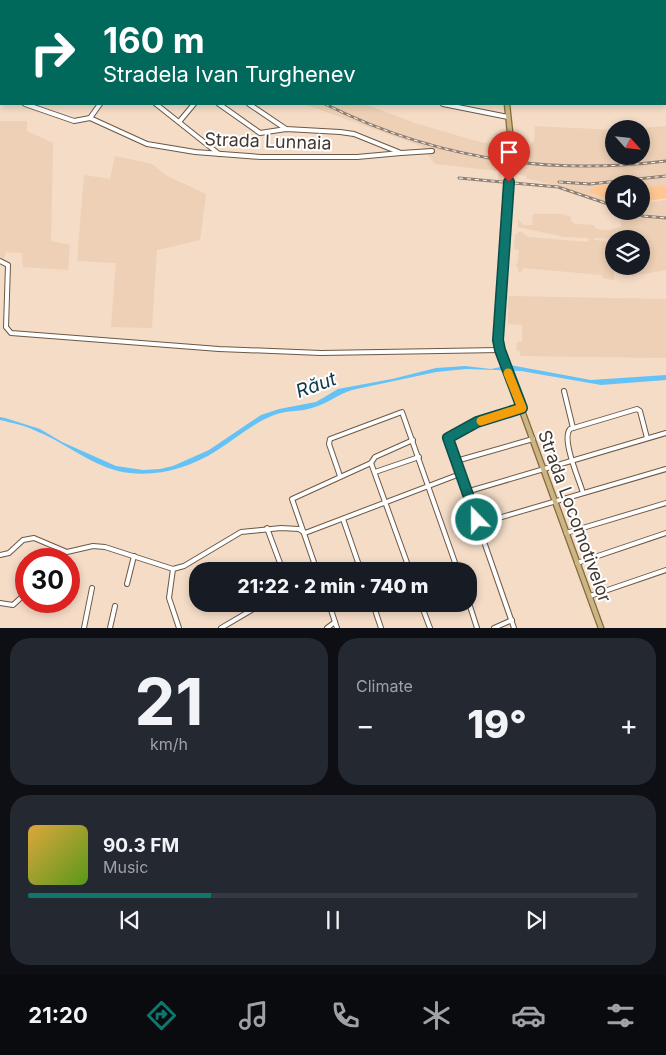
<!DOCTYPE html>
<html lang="en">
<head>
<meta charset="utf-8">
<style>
	:root { --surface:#171b24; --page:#242831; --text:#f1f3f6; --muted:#9ea1a6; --line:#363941; --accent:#0f766e }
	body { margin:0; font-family:Inter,sans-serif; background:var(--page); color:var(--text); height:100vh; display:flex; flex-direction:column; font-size:19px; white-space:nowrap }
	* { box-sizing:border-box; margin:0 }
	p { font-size:16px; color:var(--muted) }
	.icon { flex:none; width:28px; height:28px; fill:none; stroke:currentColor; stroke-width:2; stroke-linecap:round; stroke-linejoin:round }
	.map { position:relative; height:628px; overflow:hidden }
	.details { display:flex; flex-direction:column; gap:10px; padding:10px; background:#0d0f14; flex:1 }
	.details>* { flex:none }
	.top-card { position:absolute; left:0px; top:0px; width:666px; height:105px; box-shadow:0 2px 8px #0003; background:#00695c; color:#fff; overflow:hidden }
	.needle { width:32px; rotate:117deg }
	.tools { position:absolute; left:605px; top:120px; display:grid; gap:10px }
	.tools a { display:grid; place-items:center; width:45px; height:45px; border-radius:50%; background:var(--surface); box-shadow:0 2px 8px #0003; font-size:25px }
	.speed { position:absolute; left:15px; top:548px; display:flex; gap:10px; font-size:25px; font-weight:700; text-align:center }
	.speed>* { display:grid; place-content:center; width:65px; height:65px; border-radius:50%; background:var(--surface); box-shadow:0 2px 8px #0003; line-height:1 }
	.speed .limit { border:8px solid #d22; background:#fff; color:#111 }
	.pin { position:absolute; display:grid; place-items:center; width:42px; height:42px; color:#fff; margin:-51px -21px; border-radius:50% 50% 50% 0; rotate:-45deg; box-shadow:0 0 5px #0007 }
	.pin .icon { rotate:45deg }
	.me { position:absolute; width:55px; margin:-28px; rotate:338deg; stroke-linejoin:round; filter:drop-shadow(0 0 4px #0008) }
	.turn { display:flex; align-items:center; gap:18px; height:105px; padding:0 20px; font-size:22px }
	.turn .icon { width:65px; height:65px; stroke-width:2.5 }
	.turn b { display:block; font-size:35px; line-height:42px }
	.big { font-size:38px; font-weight:800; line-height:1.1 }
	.details .tile { flex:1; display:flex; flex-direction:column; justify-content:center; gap:8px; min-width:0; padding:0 18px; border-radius:20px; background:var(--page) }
	.details .dial { align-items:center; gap:0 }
	.dial b { font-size:65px; line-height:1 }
	.song { display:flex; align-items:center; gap:15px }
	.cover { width:60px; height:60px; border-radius:8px; background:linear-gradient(135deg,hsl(40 70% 55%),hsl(90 70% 35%)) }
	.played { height:5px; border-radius:2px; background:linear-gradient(90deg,var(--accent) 30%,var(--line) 30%) }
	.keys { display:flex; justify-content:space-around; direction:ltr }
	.heat { display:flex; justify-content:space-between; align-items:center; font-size:28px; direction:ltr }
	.details .tiles { flex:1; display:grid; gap:10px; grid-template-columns:1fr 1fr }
	.tile:last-child { grid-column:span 2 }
	.trip { position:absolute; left:189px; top:562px; width:288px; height:50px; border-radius:20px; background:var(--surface); box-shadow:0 2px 8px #0003; font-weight:800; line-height:50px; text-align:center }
	.menu { display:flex; height:80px; justify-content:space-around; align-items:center; background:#090b0e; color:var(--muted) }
	.menu .icon { width:35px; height:35px }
	.menu .selected { color:var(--accent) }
	.menu b { font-size:22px; color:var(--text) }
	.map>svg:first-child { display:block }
</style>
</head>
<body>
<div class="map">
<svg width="666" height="628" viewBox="0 0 666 628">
	<rect width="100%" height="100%" fill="#f4dcc7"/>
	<g fill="#edd0b5">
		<polygon points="304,104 365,104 415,123 469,139 485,143 506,141 506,156 516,158 528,152 528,146 534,141 535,126 614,130 614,156 641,156 641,129 628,129 666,126 666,198 641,202 641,184 614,184 614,208 561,187 526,178 526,176 506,173 504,197 501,197 503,181 498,180 498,171 435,164 421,146"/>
		<polygon points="0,121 27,121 27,131 53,143 51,241 70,245 68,270 23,267 22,253 6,252 4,258 0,259"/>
		<polygon points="115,156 152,164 167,176 206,194 200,240 157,250 152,328 111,327 116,263 77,261 84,175 110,179"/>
		<polygon points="666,200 666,270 632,276 631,266 641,266 641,239 594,238 594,240 609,241 609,244 613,244 611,268 614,270 614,280 603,278 602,275 523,268 522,272 518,272 518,267 516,267 516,263 518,263 519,250 514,249 515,235 521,231 527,237 588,242 589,238 564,237 518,227 518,220 524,225 532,225 533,214 563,214 571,217 571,221 575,224 593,225 596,229 608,230 621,227 619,211 641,211 641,203"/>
		<polygon points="508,296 666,299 666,358 521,356 519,351 516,350 517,342 522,342 522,325 508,324"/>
	</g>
	<g fill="#ffc68f">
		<polygon points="614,185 614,200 588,192 596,186"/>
		<polygon points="666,186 666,198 641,202 643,197 641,197 641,188"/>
	</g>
	<path fill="#65c2f7" d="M510,365L591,380L666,375V380L601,385L521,371L466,369L436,372L352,390C339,394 328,403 315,407C302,412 287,410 274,415C253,423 235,439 216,451C188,469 151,479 118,471C88,463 64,442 36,431C25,425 12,423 0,420V417L5,418L40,429L62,442L116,466L143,470L160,469L173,466L209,450L261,415L279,409L316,402L338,389L392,379L436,368L465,366L491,369Z"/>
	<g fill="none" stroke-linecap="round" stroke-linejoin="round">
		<g stroke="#6c5845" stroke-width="6">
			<g id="minor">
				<polyline points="5,0 7,1"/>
				<polyline points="96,0 97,1"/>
				<polyline points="167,0 168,1"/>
				<polyline points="250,0 251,1"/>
				<polyline points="313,0 313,1"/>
				<polyline points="413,1 413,0"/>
				<polyline points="0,84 1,83"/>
				<polyline points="0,90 1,92"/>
				<polyline points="25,104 74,121 90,118 147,144 195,152 261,157 357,157 401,153"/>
				<polyline points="156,104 219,154"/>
				<polyline points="219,104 260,133 286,129 340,132 354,134 401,153 432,151"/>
				<polyline points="249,104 286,129"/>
				<polyline points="443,104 508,117"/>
				<polyline points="90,118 100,104"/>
				<polyline points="179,122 194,104"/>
				<polyline points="0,261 8,265 6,327 11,333 219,349 321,353 500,350"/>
				<polyline points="564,391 573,428"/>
				<polyline points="456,461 533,439"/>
				<polyline points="371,463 410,571"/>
				<polyline points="375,472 419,457"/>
				<polyline points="340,476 329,444 330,439 402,412 458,571"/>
				<polyline points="466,492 666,433"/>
				<path d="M583,493C579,479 561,439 570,429L637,409L640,411L647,438"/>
				<polyline points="343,519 361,571"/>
				<polyline points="478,524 666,469"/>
				<polyline points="267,528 283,571"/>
				<polyline points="566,533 666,503"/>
				<polyline points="0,555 9,553 23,540 34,538 67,552 93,546 105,547 173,569 184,566 241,532 281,528 299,529 305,533 460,474"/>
				<polyline points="577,563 666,533"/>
				<polyline points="173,569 169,598 179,628"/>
				<polyline points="317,571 292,499 371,463 375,457 413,440"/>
				<polyline points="127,584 134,556"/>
				<polyline points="590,596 666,570"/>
				<polyline points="468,600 477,628"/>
				<polyline points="0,603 13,605 26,593"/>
				<polyline points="329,604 337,628"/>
				<polyline points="373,604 381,628"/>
				<polyline points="421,604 430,628"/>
				<polyline points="84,628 92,588"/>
				<polyline points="110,628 115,606"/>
				<polyline points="221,628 262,604"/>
				<polyline points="327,628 335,622"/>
				<polyline points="494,628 512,620"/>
				<polyline points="514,628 448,438 477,422 521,409"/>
			</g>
		</g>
		<g stroke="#856a35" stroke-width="7">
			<g id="major">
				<polyline points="501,0 501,1"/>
				<polyline points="507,104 512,151 499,297 500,350 601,628"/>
			</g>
		</g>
		<use href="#minor" stroke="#fff" stroke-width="4"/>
		<use href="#major" stroke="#cbb587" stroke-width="4.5"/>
		<g stroke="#918073" stroke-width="3">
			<g id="rail">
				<polyline points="181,0 182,1"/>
				<path d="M325,104C433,158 547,176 666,161"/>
				<polyline points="459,178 558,187 614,206"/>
				<polyline points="559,182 590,184 666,176"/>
				<polyline points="629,211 643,216 666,218"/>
			</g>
		</g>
		<use href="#rail" stroke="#fff" stroke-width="1" stroke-dasharray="4" stroke-linecap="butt"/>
	</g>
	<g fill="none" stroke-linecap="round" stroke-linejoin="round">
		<g stroke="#0a4d48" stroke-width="12">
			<polyline id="route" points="477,520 448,438 477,422 522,408 500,350 498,340 509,182"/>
		</g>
		<use href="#route" stroke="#0f766e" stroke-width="9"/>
		<polyline stroke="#f59e0b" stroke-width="9" points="481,421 522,408 508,373"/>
	</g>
	<g text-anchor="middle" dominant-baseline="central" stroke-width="4" stroke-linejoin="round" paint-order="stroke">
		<g font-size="18" fill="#433931" stroke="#fff">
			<text transform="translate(268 141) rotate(2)">Strada Lunnaia</text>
			<text transform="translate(575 516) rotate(70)">Strada Locomotivelor</text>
		</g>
		<g font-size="19" font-style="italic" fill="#0f384e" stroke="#fff">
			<text transform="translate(316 385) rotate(-20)">Răut</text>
		</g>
	</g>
</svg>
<div class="tools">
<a><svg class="needle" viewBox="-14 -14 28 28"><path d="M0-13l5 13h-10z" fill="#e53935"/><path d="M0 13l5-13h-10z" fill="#9ea1a6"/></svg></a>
<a><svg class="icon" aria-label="sound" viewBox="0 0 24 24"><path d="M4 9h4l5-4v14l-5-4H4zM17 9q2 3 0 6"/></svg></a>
<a><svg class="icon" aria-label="layers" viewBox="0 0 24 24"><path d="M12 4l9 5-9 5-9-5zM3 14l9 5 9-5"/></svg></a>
</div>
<div class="speed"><div class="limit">30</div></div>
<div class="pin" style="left:509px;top:182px;background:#d93025"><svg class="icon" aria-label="arrive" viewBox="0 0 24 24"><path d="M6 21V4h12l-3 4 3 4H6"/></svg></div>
<svg class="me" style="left:477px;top:520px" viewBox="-20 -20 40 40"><circle r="17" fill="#0f766e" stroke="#fff" stroke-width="3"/><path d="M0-11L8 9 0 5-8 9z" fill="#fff"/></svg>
<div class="trip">21:22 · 2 min · 740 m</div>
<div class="top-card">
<div class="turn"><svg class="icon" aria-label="right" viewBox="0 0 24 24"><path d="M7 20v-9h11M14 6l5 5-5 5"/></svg><div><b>160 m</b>Stradela Ivan Turghenev</div></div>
</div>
</div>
<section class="details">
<div class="tiles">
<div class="tile dial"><b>21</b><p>km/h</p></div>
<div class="tile"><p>Climate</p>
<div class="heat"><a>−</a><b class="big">19°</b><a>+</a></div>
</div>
<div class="tile">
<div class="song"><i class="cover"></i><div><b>90.3 FM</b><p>Music</p></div></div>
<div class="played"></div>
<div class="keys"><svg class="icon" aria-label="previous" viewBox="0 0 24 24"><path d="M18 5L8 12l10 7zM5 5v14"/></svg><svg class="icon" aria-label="pause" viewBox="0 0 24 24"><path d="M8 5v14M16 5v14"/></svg><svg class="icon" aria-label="next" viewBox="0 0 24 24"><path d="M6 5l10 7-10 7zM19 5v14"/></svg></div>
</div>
</div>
</section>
<nav class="menu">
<b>21:20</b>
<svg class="icon selected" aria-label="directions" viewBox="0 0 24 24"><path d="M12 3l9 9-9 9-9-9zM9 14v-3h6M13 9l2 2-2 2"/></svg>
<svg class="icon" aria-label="music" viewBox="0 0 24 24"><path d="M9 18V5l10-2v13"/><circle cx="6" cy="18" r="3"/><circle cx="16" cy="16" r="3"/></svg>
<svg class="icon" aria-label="phone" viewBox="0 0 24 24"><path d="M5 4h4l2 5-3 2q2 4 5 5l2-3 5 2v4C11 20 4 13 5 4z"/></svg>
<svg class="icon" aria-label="climate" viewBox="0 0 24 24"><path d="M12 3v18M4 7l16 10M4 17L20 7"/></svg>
<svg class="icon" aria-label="car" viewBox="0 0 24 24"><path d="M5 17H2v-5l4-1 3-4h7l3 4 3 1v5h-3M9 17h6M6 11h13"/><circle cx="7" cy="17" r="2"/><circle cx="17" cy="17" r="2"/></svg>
<svg class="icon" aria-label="filters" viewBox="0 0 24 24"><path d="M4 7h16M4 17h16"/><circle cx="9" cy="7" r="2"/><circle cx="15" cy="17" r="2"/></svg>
</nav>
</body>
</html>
